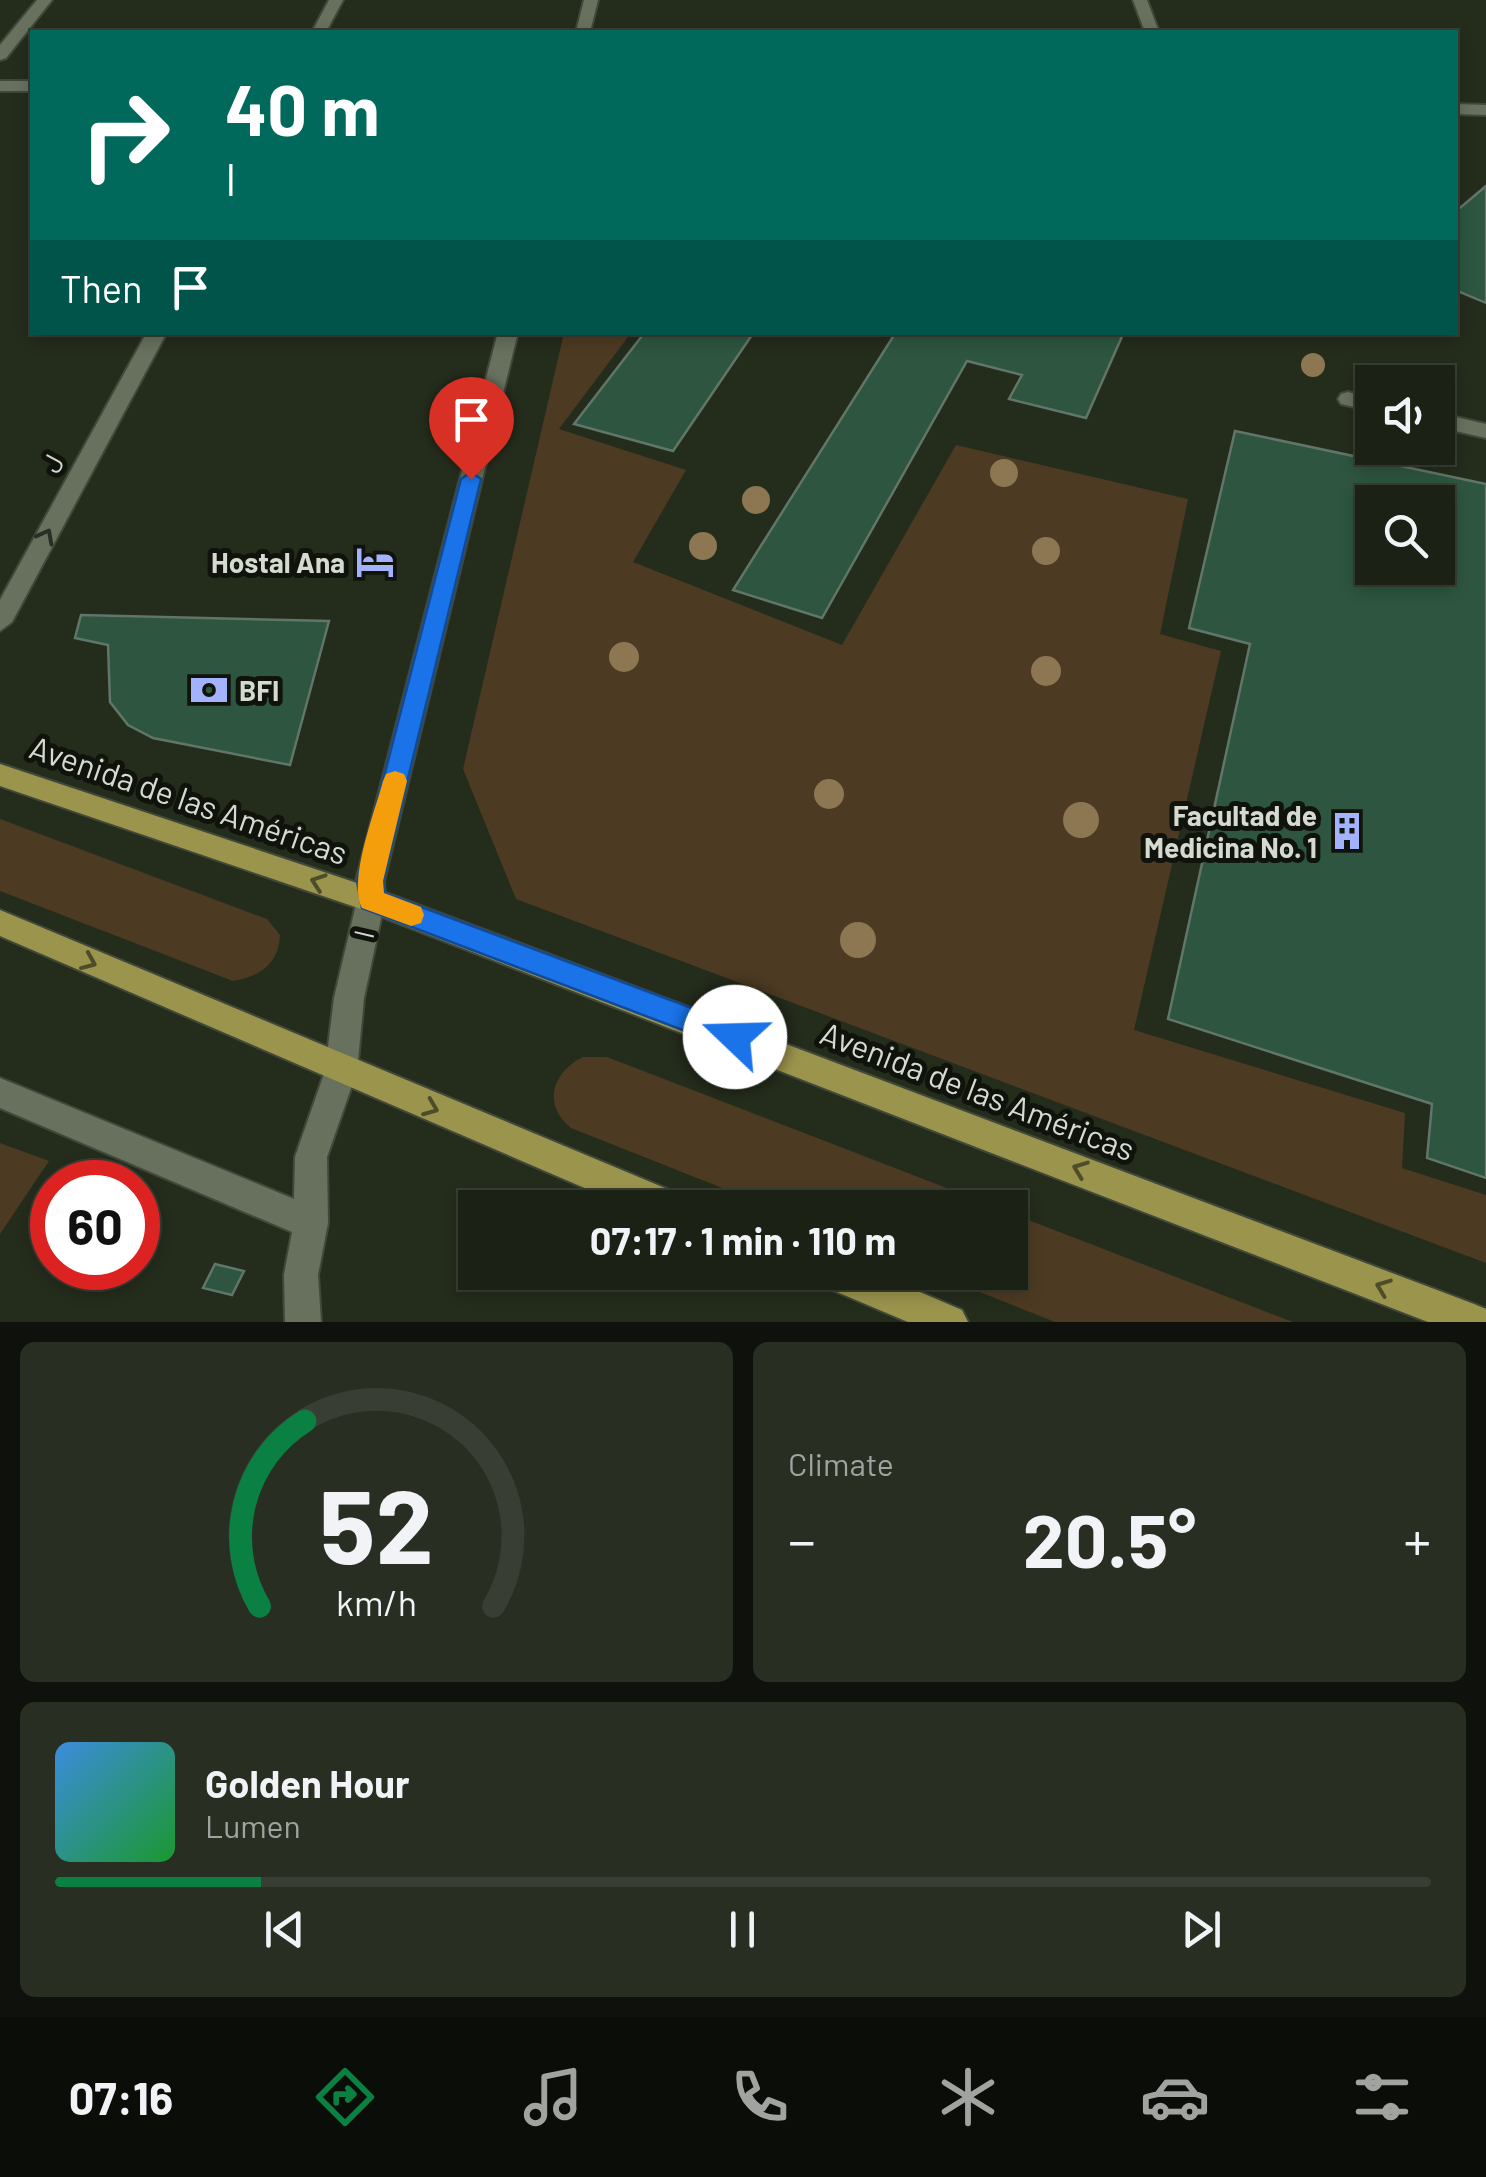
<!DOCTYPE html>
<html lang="en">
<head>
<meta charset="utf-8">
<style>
	:root { --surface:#1b2115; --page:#282e22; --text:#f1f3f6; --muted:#a0a3a0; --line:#393e34; --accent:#0b8043 }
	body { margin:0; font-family:Barlow,sans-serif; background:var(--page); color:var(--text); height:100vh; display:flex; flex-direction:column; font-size:38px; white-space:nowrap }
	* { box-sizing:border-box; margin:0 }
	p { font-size:32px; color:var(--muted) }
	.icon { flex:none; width:55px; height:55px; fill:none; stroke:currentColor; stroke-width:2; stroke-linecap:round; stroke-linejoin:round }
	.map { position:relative; height:1322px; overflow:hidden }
	.side { display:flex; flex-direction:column; gap:20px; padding:20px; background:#0f120c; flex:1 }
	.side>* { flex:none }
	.top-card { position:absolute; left:30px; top:30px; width:1428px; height:305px; border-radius:0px; box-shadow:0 5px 15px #0003,0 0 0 2px var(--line); background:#00695c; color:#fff; overflow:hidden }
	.controls { position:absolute; left:1355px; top:365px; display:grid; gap:20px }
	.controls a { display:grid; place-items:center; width:100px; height:100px; border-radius:0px; background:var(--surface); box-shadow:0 5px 15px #0003,0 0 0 2px var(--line); font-size:50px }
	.speed { position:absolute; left:30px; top:1160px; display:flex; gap:20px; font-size:50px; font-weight:700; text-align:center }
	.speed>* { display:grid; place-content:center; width:130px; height:130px; border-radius:50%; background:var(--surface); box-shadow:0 5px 15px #0003,0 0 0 2px var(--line); line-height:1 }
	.speed .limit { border:15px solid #d22; background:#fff; color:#111 }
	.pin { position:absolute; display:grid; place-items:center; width:85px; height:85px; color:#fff; margin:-102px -42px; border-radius:50% 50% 50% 0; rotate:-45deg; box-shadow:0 0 10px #0007 }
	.pin .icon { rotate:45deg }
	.me { position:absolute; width:110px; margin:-55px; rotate:291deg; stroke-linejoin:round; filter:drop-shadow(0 0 8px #0008) }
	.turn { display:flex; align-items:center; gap:35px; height:210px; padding:0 30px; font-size:45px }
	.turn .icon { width:130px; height:130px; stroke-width:2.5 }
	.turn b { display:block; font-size:70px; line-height:85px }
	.then { display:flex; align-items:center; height:95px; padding:0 30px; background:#0003; gap:20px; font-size:38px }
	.big { font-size:75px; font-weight:700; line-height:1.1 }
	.side .tile { flex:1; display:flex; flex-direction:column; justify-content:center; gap:15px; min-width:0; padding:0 35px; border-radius:15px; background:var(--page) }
	.side .dial { align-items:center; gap:0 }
	.dial svg { height:260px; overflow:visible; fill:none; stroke:var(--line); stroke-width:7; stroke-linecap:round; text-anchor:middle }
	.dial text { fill:var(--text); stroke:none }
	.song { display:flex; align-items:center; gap:30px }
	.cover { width:120px; height:120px; border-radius:15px; background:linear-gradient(135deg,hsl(210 70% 55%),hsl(130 70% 35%)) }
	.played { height:10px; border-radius:5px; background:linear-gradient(90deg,var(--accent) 15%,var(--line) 15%) }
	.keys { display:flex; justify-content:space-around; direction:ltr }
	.heat { display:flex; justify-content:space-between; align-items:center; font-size:55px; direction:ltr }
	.side .tiles { flex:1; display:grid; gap:20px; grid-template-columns:1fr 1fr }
	.tile:last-child { grid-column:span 2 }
	.trip { position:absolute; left:458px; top:1190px; width:570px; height:100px; border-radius:0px; background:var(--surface); box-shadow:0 5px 15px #0003,0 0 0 2px var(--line); font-weight:700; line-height:100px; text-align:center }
	.dock { display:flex; height:160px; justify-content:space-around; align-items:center; background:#0b0d08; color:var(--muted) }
	.dock .icon { width:70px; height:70px }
	.dock .current { color:var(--accent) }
	.dock b { font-size:45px; color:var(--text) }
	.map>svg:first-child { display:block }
</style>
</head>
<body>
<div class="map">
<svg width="1486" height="1322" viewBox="0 0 1486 1322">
	<rect width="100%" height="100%" fill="#242c1c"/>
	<g fill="#4d3a23">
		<polygon points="564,333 631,333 559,429 686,470 633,562 842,645 956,445 1188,499 1160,634 1221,651 1134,1030 1405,1113 1402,1168 1486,1195 1486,1263 516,899 463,769"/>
		<path d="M0,819L267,919L280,935C279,963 260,977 233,981L0,891Z"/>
		<path d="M583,1057H607L996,1207H770L571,1128C542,1105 552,1072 583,1057Z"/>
		<polygon points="0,1143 49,1161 0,1234"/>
		<polygon points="1010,1213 1293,1322 1055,1322 932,1273 1010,1272"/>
	</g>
	<g fill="#2d553f" stroke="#617569" stroke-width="2.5" fill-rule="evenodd">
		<polygon points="1486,186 1486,303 1455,290 1455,212"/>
		<polygon points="645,332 754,332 673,451 574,424"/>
		<polygon points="896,332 1124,332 1086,418 1009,399 1022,375 967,361 822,618 733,590"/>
		<path d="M1235,431L1486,484V1178L1427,1158L1432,1104L1168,1019L1250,644L1189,628ZM1372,502H1438V568H1372Z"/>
		<polygon points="81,615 329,621 290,765 153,738 128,725 110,702 108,645 75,638"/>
		<polygon points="215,1264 244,1271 232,1295 203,1288"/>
	</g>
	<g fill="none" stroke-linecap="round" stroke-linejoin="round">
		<g stroke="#41483a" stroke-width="4">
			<g id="minor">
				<polygon points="37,0 52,0 6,58 0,60 0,45"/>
				<polygon points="329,0 343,0 326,32 312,32"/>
				<polygon points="584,0 598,0 590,32 576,32"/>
				<polygon points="1133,0 1147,0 1159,32 1145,32"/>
				<rect x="0" y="81" width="32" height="10"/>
				<polygon points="1455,104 1486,105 1486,115 1455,114"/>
				<polygon points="147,332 167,332 12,622 0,631 0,600"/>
				<polygon points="498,332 518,332 384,881 385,900 364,998 357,1071 327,1157 328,1223 318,1275 321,1322 285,1322 284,1275 292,1232 0,1108 0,1078 294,1199 295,1157 325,1071 334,998 357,900 356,881"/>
				<polygon points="1348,392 1372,399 1372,411 1341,404 1338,399 1341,394"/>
				<polygon points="1438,413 1486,424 1486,438 1438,427"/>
			</g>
		</g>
		<g stroke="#41483a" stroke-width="4">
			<g id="major">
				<polygon points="0,764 381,891 1474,1304 1486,1309 1486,1322 1428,1322 364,910 0,786"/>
				<polygon points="0,910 684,1196 689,1208 631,1208 0,936"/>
				<polygon points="813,1272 873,1272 962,1310 968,1322 908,1322 818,1284"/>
			</g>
		</g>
		<use href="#minor" fill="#67715e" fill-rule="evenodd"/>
		<use href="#major" fill="#9b944d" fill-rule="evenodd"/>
	</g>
	<g fill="#8c7752">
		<circle cx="1313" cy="365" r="12"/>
		<circle cx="1004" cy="473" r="14"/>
		<circle cx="756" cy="500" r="14"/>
		<circle cx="703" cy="546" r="14"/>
		<circle cx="1046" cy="551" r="14"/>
		<circle cx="624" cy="657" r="15"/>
		<circle cx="1046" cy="671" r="15"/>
		<circle cx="829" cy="794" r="15"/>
		<circle cx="1081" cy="820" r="18"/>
		<circle cx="858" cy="940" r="18"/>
	</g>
	<defs><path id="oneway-chevron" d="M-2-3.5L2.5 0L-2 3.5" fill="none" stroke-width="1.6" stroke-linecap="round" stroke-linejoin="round" transform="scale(2.5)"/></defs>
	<use stroke="#2a2f25" href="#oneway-chevron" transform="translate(46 536) rotate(-62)"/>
	<g stroke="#4f4d29">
		<use href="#oneway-chevron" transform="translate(318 882) rotate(-161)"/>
		<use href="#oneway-chevron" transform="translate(89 962) rotate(23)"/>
		<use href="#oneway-chevron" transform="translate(431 1108) rotate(22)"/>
		<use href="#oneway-chevron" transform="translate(1080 1169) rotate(-159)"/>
		<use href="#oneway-chevron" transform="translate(1383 1287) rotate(-159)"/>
	</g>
	<polygon fill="#1a73e8" stroke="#114b97" stroke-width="2.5" points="471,472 481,479 383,881 384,893 745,1028 749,1037 745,1046 735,1050 362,908 357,881 461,479"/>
	<path fill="#f59e0b" d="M395,771L404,774L407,781L383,881L384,893L421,907L424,915L421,923L411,926L362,908C348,879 375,812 383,781L386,774Z"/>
	<defs>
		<g id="hotel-bare" transform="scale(3)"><path d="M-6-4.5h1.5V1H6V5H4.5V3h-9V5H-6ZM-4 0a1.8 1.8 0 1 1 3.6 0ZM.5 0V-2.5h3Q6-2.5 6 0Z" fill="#a3b2fd" stroke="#10130c" stroke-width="2.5" paint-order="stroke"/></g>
		<g id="bank-bare" transform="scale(3)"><path d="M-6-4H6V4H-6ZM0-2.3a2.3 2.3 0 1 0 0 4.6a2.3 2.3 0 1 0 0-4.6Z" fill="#a3b2fd" stroke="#10130c" stroke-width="2.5" paint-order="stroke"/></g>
		<g id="building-bare" transform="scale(3)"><path d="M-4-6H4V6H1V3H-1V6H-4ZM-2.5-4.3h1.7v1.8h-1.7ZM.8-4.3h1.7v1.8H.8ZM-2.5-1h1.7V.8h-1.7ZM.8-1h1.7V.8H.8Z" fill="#a3b2fd" stroke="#10130c" stroke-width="2.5" paint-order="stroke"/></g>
	</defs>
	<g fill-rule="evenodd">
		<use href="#hotel-bare" x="375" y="562"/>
		<use href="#bank-bare" x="209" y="690"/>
		<use href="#building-bare" x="1347" y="831"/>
	</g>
	<g text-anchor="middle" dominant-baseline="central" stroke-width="10" stroke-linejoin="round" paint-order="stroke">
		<g font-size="28" fill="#d4dacf" stroke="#10130c">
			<text transform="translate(52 463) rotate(-62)">J</text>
			<text transform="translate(363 934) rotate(-77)">I</text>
		</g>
		<g font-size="28" font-weight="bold" fill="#d4dacf" stroke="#10130c" text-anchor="end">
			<text x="345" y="562">Hostal Ana</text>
			<text x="239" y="690" text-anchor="start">BFI</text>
			<text x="1317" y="815">Facultad de<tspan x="1317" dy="32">Medicina No. 1</tspan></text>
		</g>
		<g font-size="32" fill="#d4dacf" stroke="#10130c">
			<text transform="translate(189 799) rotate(19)">Avenida de las Américas</text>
			<text transform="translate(978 1090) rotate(21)">Avenida de las Américas</text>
		</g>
	</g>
</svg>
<div class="controls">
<a><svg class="icon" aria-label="sound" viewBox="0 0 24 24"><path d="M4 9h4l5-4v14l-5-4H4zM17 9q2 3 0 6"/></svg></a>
<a><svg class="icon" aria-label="search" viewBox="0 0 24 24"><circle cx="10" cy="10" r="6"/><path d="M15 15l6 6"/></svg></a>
</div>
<div class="speed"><div class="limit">60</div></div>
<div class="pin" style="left:471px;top:479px;background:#d93025"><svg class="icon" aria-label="arrive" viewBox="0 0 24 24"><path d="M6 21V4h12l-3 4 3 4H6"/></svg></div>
<svg class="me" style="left:735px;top:1037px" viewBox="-20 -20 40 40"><circle r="19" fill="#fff"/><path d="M0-13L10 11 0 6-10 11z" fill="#1a73e8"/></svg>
<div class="trip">07:17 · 1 min · 110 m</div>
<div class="top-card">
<div class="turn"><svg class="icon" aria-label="right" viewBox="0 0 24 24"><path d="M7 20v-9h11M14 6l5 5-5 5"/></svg><div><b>40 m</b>I</div></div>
<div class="then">Then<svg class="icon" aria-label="arrive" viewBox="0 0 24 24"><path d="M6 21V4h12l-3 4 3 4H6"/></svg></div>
</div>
</div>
<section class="side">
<div class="tiles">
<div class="tile dial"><svg viewBox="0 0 100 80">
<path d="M14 69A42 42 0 1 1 86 69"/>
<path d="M14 69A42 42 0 0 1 28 12" stroke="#0b8043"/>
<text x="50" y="56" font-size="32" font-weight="700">52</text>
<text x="50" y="72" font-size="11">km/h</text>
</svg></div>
<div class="tile"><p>Climate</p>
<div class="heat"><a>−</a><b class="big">20.5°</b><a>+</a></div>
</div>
<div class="tile">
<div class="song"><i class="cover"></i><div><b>Golden Hour</b><p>Lumen</p></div></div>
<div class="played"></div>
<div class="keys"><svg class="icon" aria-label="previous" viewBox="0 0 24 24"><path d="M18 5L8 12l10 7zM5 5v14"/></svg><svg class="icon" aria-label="pause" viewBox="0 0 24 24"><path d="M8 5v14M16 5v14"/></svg><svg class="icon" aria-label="next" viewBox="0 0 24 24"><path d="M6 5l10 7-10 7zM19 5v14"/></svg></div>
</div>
</div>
</section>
<nav class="dock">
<b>07:16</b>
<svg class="icon current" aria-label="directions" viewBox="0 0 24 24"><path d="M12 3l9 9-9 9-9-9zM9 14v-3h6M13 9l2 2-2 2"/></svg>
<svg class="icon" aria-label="music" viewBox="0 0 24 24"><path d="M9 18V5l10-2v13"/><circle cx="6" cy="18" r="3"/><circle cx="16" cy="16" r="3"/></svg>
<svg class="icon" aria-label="phone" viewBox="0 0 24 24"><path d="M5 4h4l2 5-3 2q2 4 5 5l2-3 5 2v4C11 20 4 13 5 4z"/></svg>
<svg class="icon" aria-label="climate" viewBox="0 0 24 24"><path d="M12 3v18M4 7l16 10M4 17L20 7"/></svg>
<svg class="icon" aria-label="car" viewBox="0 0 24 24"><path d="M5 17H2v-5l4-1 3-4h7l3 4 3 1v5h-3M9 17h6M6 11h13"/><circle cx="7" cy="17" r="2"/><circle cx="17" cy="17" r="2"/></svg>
<svg class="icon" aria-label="filters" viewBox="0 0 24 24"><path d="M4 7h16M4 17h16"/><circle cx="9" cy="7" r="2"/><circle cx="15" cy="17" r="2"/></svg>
</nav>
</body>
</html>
